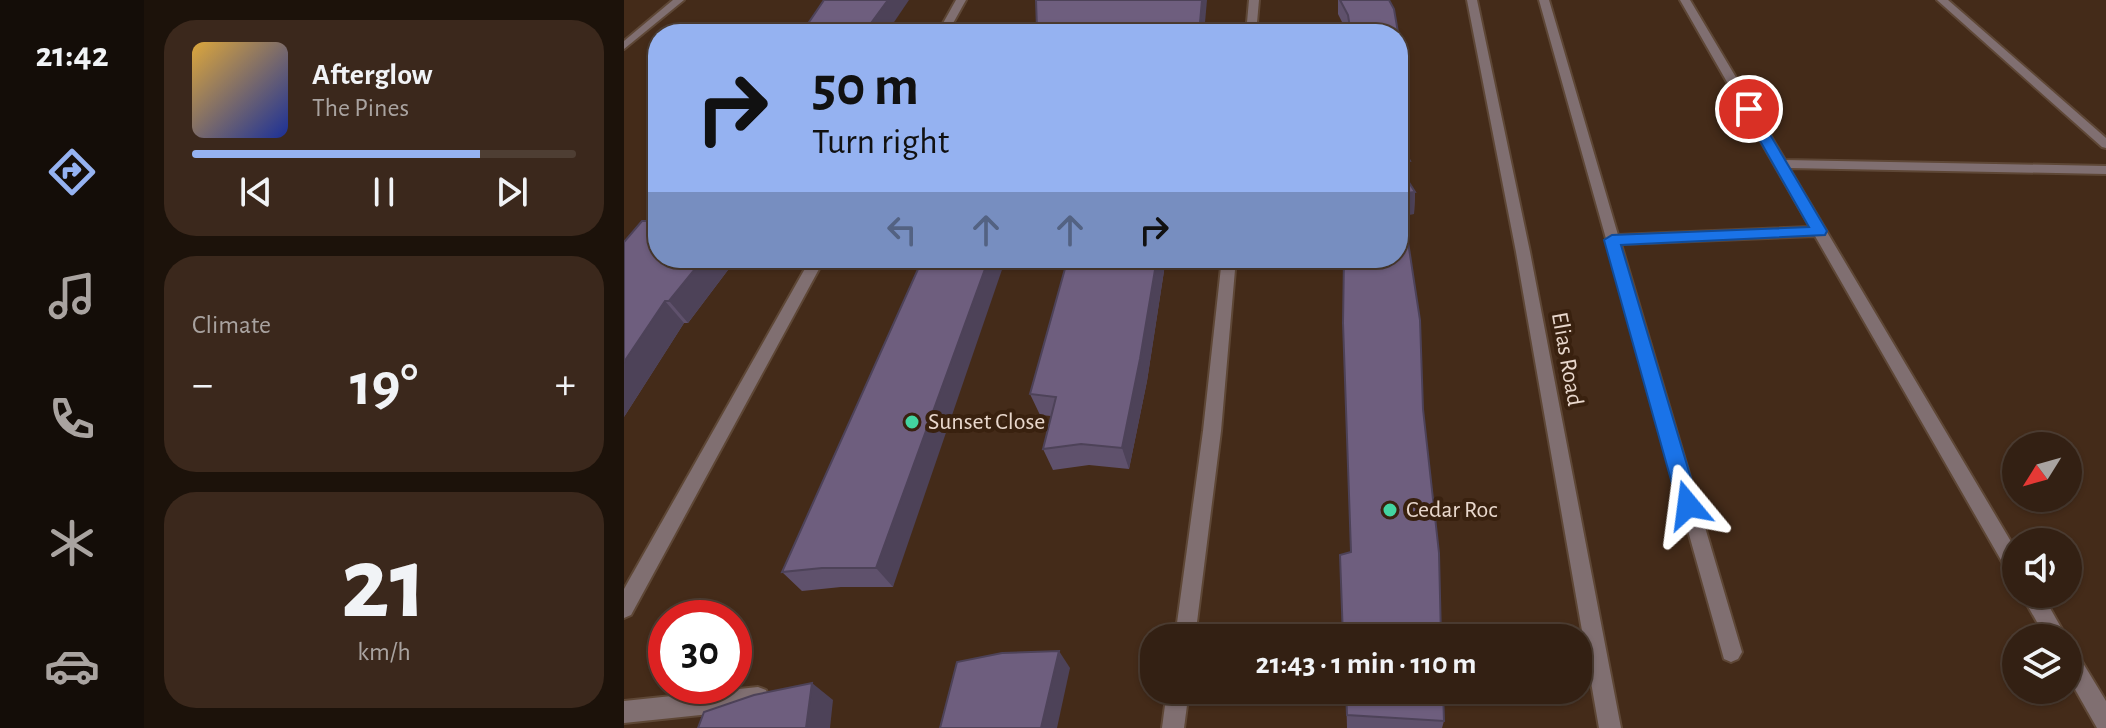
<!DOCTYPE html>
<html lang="en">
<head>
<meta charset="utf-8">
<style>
	:root { --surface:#332013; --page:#3b281c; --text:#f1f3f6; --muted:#a9a3a0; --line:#4e3e33; --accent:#95b2f1 }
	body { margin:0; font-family:"Alegreya Sans",sans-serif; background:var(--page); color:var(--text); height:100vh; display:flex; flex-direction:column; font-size:30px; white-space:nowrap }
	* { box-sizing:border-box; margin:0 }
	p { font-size:26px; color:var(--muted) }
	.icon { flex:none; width:44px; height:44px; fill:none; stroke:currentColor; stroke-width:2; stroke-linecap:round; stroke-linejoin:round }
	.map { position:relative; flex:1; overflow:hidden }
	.panel { display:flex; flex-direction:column; gap:20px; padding:20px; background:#1c120a; width:480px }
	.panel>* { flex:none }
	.banner { position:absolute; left:24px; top:24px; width:760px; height:244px; border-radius:32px; box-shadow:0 2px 6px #0004,0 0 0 2px var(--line); background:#95b2f1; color:#111; overflow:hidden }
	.needle { width:52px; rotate:233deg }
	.controls { position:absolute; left:1378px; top:432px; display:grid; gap:16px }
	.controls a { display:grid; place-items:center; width:80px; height:80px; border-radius:50%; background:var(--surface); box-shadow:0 2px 6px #0004,0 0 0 2px var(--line); font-size:40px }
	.speed { position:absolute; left:24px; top:600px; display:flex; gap:16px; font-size:40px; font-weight:700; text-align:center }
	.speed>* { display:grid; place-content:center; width:104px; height:104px; border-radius:50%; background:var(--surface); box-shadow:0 2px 6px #0004,0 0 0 2px var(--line); line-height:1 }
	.speed .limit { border:12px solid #d22; background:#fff; color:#111 }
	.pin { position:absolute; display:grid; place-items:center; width:68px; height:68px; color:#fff; margin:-34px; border:4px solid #fff; border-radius:50%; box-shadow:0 2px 8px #0007 }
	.me { position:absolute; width:88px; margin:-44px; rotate:344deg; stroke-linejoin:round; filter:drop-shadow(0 0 6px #0008) }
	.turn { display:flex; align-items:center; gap:28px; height:168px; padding:0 32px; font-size:36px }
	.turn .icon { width:104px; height:104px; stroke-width:2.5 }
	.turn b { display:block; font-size:56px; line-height:68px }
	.lanes { display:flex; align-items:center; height:76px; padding:0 32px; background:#0003; justify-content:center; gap:40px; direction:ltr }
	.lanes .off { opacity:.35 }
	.big { font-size:60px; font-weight:600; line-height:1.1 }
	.panel .card { flex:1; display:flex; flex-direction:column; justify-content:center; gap:12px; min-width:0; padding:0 28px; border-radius:32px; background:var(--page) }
	.panel .dial { align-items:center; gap:0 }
	.dial b { font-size:104px; line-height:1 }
	.song { display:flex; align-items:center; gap:24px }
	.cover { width:96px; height:96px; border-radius:12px; background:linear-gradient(135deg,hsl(40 70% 55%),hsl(230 70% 35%)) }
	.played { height:8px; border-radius:4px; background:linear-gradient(90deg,var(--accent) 75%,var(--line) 75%) }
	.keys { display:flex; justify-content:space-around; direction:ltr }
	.heat { display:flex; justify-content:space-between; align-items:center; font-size:44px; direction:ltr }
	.trip { position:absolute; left:516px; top:624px; width:452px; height:80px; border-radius:32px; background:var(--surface); box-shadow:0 2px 6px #0004,0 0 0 2px var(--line); font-weight:600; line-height:80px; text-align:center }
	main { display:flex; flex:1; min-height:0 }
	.tabs { display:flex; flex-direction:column; width:144px; justify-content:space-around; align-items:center; background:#140d08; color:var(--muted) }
	.tabs .icon { width:56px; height:56px }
	.tabs .current { color:var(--accent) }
	.tabs b { font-size:36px; color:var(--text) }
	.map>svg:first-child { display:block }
</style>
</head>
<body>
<main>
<nav class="tabs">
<b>21:42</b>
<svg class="icon current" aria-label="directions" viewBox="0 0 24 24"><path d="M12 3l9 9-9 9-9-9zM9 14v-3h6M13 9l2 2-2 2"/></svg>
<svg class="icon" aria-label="music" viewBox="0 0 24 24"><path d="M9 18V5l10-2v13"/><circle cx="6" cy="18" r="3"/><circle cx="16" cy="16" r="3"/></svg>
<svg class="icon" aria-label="phone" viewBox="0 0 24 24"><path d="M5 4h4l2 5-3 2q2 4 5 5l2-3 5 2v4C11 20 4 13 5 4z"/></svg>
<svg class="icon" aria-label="climate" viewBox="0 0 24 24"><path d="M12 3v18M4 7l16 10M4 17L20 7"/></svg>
<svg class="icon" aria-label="car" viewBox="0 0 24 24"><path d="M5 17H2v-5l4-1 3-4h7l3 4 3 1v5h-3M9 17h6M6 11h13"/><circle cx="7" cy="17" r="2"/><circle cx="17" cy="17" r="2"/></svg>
</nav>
<section class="panel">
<div class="card">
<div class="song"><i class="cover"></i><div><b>Afterglow</b><p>The Pines</p></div></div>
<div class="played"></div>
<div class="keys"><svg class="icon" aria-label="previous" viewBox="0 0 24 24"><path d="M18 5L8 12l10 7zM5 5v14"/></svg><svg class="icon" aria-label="pause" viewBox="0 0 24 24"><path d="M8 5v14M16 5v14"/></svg><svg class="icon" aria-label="next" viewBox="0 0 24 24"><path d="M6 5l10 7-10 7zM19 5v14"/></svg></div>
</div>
<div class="card"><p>Climate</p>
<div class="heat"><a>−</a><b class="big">19°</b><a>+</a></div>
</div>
<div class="card dial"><b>21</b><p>km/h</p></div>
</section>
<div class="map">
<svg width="1482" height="728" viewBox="0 0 1482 728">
	<rect width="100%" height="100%" fill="#442b19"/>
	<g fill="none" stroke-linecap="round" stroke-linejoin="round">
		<g stroke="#5e4736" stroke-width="4">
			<g id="minor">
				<polygon points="49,0 60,0 0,49 0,41"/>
				<polygon points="332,0 342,0 323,34 313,34"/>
				<polygon points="625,0 635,0 632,34 622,34"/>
				<polygon points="843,0 853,0 906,252 997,728 975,728 892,252"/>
				<polygon points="915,0 925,0 994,235 1186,227 1056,0 1066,0 1161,160 1482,166 1482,174 1165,168 1392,550 1392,577 1385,574 1191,236 997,244 1118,652 1114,659 1107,662 1100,659"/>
				<polygon points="1313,0 1324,0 1482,138 1482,148 1478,147"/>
				<polygon points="187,258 201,258 7,615 0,618 0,589"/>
				<polygon points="598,258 612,258 597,431 571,638 551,638 579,431"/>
				<polygon points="1397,594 1418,594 1443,638 1422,638"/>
				<polygon points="1444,647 1451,650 1482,701 1482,728 1473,728 1444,677"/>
				<polygon points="134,687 142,690 145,698 142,706 134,709 0,723 0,701"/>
				<polygon points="543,690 565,690 560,728 538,728"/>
			</g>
		</g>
		<use href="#minor" fill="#806f71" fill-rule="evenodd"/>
	</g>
	<g fill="#5f516c">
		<polygon points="714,0 765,0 770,9 782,79 781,99 779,100 781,105 780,126 774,127 774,34 724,34 714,14"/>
		<polygon points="774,140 786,161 785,182 791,192 790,214 780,215 796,320 799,409 815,553 817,638 719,638 716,555 727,552 719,323 720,258 774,258"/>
		<polygon points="34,258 113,258 64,323 60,323 0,417"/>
		<polygon points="299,258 269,587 217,587 178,591 158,572"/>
		<polygon points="444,258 542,258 523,381 505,469 465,465 429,470 419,449 427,416 416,415 406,394"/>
		<polygon points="722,690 820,721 818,728 723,728"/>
	</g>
	<g fill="#4d4258">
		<polygon points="264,0 285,0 262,34 239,34"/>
		<polygon points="578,0 583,0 580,34 575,34"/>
		<polygon points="781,105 780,126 774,127 774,106"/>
		<polygon points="791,192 790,214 774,216 774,194"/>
		<polygon points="80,258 113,258 64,323 45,301"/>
		<polygon points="365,258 382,258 269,587 252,568"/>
		<polygon points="533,258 542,258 523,381 505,469 498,448"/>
		<polygon points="41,301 60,323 0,417 0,362"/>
		<polygon points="435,651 446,668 433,728 417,728"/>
		<polygon points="188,683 209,700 206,728 182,728"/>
	</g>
	<g fill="#6e5e7e" stroke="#4d4258" stroke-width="2">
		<polygon points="200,0 264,0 239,34 177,34"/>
		<polygon points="412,0 578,0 575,34 390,34 393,28 413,29"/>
		<polygon points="716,0 765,0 770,9 782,79 774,79 774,34 727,34 724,15"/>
		<polygon points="774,90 781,105 774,106"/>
		<polygon points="774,140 786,161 774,162"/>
		<polygon points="774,165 791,192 774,194"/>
		<polygon points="774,198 779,209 796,320 799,409 815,553 817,638 719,638 716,555 727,552 719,323 720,258 774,258"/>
		<polygon points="34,216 34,258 80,258 45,301 41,301 0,362 0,242 18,221 29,221"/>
		<polygon points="299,258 365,258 252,568 198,568 158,572"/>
		<polygon points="444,258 533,258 516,359 498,448 457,444 419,449 432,397 406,394"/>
		<polygon points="435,651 417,728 316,728 333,662 378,653"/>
		<polygon points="188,683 182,728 74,728 80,712 130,695"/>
		<polygon points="722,690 819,690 820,721 723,715"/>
	</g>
	<polygon fill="#1a73e8" stroke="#114b97" stroke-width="2" points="1125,105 1131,109 1203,231 1201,235 997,245 1075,505 1072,511 1064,514 1057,511 1054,505 980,240 988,235 1185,227 1118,109"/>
	<g fill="#43d4a0" stroke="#39210f" stroke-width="3">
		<circle cx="288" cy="422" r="8"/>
		<circle cx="766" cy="510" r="8"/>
	</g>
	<g text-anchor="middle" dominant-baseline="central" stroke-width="8" stroke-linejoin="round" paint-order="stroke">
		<g font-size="24" fill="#e9d8cd" stroke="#39210f">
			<text transform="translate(943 359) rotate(80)">Elias Road</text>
		</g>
		<g font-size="24" fill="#e9d8cd" stroke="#39210f" text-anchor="start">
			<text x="304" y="422">Sunset Close</text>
			<text x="782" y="510">Cedar Roc</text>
		</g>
	</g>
</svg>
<div class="controls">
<a><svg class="needle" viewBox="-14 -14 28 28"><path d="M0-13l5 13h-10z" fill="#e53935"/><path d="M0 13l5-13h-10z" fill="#a9a3a0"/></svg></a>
<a><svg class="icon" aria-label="sound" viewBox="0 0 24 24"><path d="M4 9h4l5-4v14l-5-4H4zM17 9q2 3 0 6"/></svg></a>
<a><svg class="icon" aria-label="layers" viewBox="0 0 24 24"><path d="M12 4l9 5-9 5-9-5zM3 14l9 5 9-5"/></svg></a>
</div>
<div class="speed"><div class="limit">30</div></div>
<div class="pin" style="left:1125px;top:109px;background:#d93025"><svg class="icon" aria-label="arrive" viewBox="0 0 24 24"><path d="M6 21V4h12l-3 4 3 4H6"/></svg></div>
<svg class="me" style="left:1064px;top:505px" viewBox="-20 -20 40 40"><path d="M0-17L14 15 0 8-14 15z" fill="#1a73e8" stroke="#fff" stroke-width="4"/></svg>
<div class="trip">21:43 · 1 min · 110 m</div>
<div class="banner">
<div class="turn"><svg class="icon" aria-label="right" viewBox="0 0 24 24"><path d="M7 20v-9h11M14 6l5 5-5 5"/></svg><div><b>50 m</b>Turn right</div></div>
<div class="lanes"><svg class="icon off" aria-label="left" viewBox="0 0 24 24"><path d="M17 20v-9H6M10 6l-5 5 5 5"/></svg><svg class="icon off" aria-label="ahead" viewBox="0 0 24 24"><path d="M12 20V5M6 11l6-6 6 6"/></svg><svg class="icon off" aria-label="ahead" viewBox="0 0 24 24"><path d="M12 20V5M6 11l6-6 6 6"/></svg><svg class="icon" aria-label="right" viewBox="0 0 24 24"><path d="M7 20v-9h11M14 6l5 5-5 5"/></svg></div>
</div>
</div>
</main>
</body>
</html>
